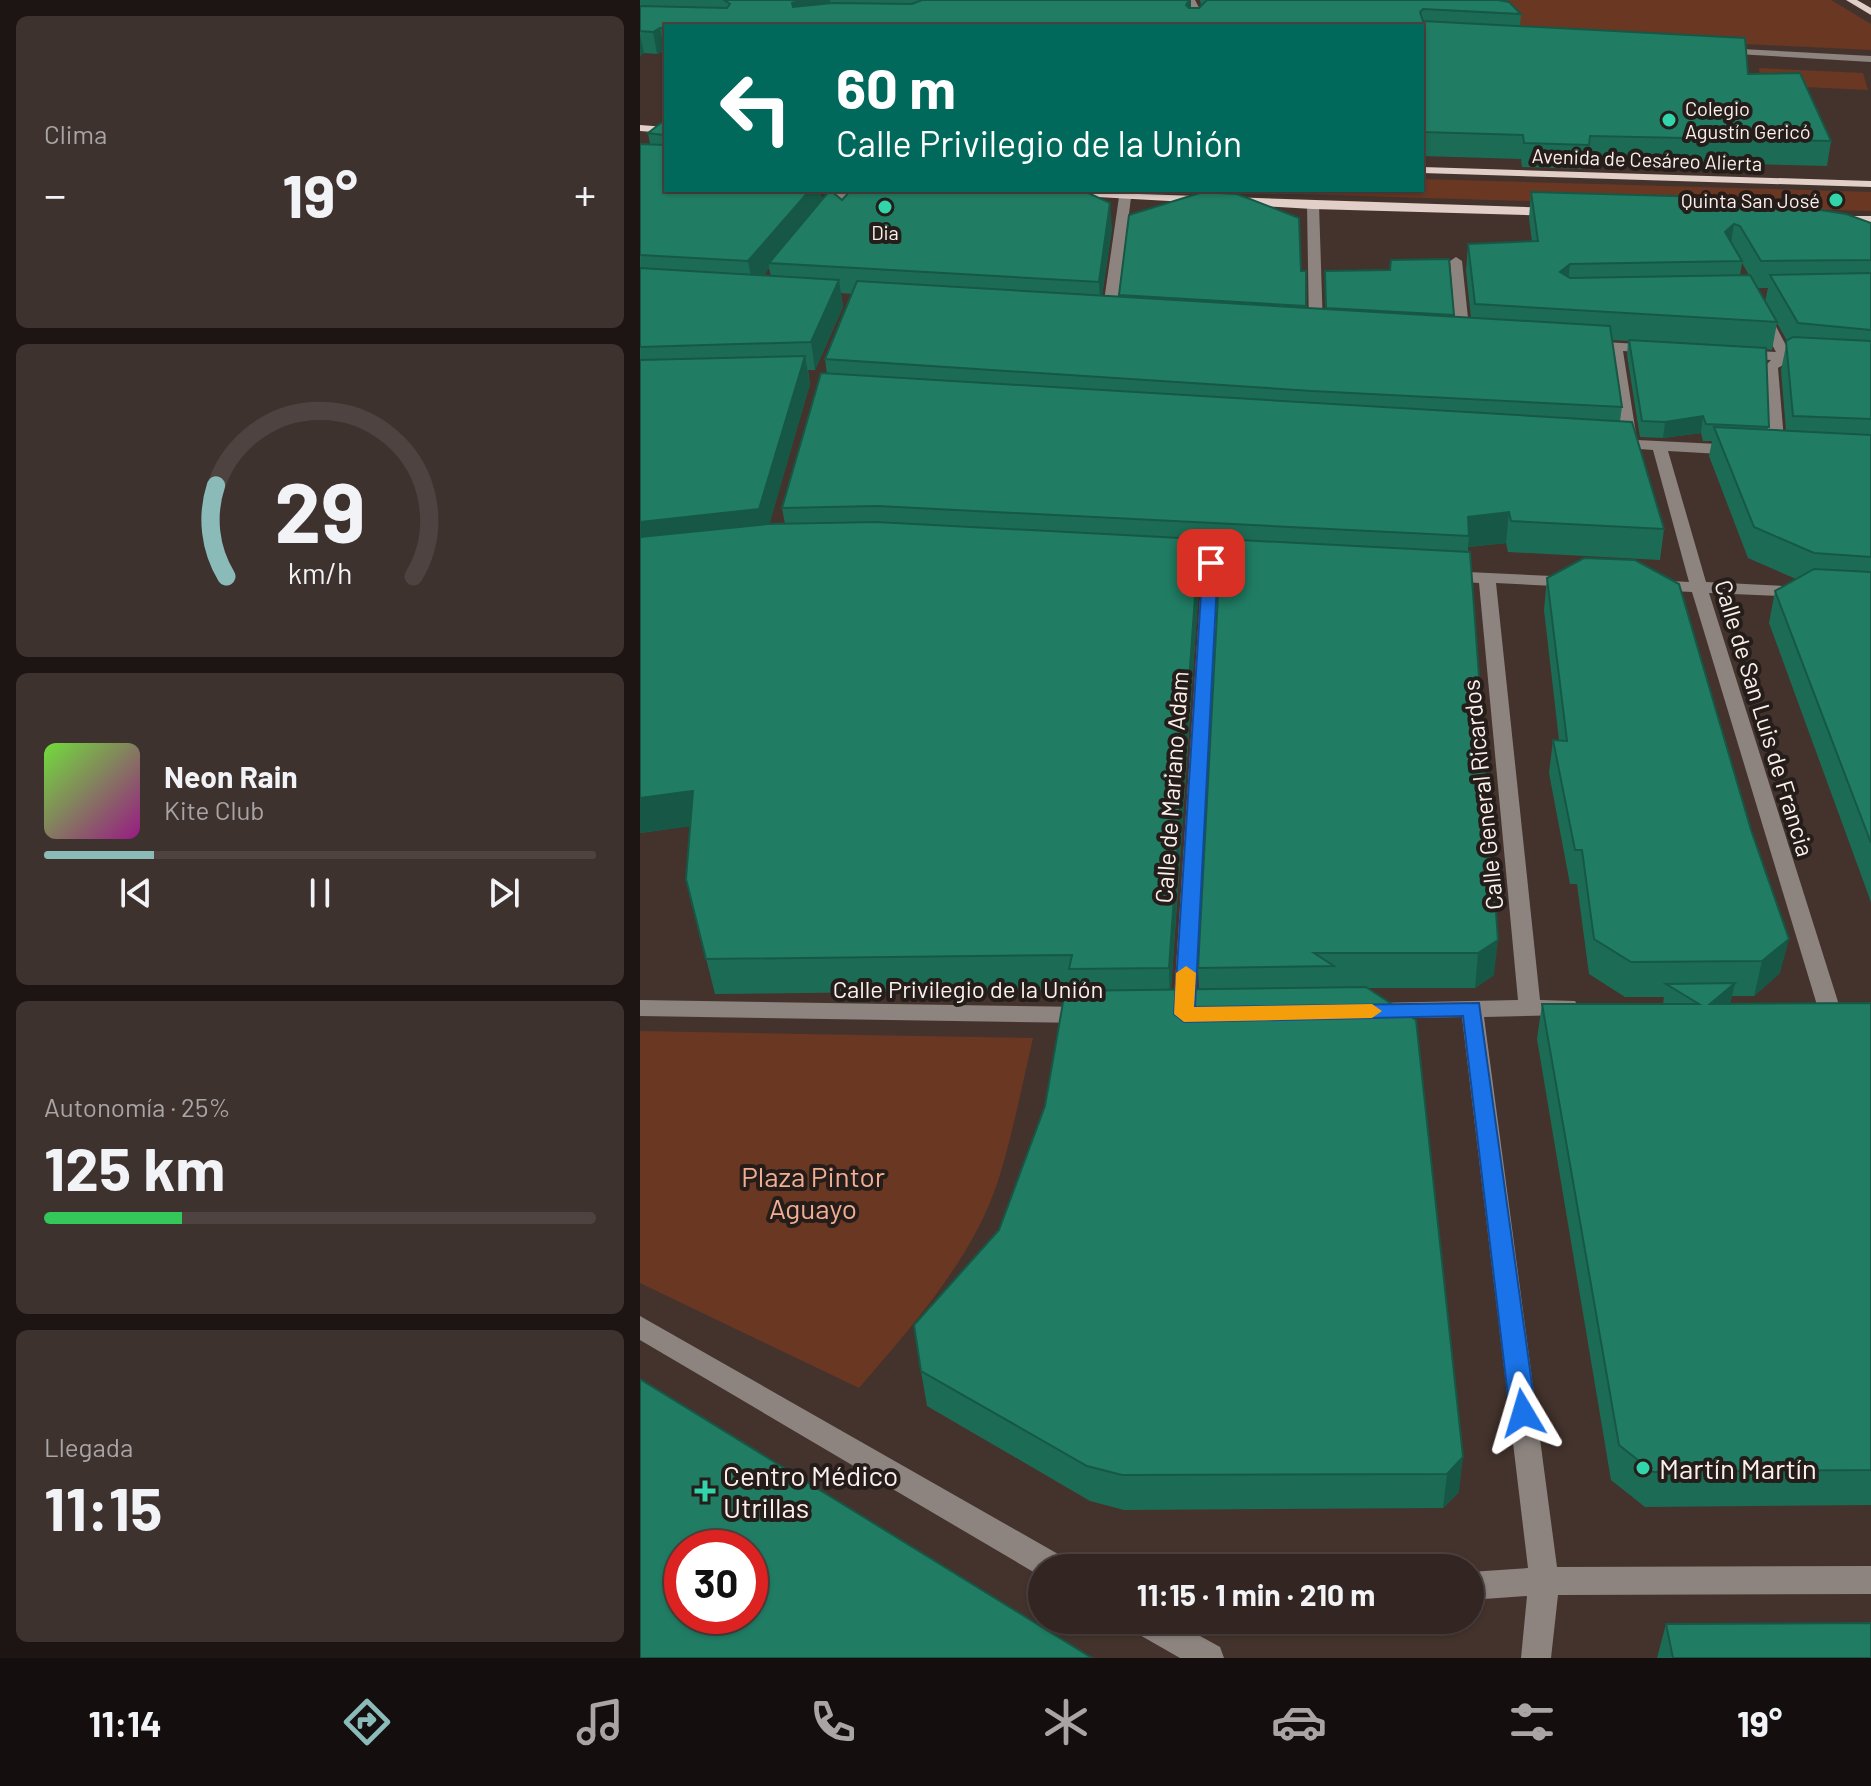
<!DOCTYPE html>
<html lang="es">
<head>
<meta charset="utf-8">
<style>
	:root { --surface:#332622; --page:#3e322f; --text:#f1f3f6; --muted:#a9a5a5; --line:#4e4340; --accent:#8bbbb9 }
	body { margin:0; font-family:Barlow,sans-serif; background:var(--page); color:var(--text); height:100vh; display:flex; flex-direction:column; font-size:30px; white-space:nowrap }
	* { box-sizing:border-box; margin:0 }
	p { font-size:26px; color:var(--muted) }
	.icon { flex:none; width:44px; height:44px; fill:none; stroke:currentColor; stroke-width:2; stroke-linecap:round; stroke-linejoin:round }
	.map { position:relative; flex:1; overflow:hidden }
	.details { display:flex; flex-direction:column; gap:16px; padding:16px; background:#1c1513; width:640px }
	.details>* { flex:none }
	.hud { position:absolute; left:24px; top:24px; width:760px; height:168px; border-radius:0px; box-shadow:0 2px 6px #0004,0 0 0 2px var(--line); background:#00695c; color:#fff; overflow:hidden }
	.speed { position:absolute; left:24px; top:1530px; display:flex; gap:16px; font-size:40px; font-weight:700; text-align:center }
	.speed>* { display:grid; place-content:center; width:104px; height:104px; border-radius:50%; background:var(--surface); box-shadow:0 2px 6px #0004,0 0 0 2px var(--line); line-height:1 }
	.speed .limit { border:12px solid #d22; background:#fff; color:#111 }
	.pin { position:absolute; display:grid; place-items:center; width:68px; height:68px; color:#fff; margin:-34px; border-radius:16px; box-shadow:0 4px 12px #0006 }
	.me { position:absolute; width:88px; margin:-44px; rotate:353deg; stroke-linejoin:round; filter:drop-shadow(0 0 6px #0008) }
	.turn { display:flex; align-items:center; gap:28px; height:168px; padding:0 40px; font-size:36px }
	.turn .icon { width:104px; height:104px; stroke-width:2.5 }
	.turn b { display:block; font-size:56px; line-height:68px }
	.big { font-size:60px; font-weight:700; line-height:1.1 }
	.details .tile { flex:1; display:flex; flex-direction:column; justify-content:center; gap:12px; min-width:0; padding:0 28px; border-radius:12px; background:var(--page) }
	.details .dial { align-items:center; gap:0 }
	.dial svg { height:208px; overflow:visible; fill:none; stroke:var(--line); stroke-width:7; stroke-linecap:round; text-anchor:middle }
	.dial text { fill:var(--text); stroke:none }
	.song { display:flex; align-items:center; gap:24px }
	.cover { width:96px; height:96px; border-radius:12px; background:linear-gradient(135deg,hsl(100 70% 55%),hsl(310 70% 35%)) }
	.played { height:8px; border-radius:4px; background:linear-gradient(90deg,var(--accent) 20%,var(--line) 20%) }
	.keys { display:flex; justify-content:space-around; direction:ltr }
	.heat { display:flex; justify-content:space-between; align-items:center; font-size:44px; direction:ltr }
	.charge { height:12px; border-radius:6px; background:linear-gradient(90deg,#34c759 25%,var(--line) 0) }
	.trip { position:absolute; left:388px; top:1554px; width:456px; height:80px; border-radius:40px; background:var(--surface); box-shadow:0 2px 6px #0004,0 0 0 2px var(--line); font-weight:700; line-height:80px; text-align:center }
	.dock { display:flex; height:128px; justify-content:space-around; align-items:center; background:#140f0e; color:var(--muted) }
	.dock .icon { width:56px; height:56px }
	.dock .current { color:var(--accent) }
	.dock b { font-size:36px; color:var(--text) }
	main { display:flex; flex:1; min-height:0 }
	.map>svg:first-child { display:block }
</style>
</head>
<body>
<main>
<section class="details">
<div class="tile"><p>Clima</p>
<div class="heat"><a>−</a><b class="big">19°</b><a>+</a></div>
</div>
<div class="tile dial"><svg viewBox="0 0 100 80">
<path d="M14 69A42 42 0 1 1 86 69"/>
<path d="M14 69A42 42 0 0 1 10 34" stroke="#8bbbb9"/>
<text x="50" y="56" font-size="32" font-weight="700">29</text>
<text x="50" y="72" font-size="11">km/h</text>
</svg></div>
<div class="tile">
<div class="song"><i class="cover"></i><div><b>Neon Rain</b><p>Kite Club</p></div></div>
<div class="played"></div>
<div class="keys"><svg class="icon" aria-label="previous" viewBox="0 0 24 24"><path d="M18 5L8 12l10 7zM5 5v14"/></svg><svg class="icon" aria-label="pause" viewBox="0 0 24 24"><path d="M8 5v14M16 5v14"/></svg><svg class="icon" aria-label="next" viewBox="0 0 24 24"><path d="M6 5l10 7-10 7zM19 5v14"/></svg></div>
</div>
<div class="tile"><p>Autonomía · 25%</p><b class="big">125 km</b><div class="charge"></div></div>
<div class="tile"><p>Llegada</p><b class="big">11:15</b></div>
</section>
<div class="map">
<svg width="1231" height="1658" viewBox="0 0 1231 1658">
	<rect width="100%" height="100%" fill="#44332d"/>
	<g fill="#6a3723">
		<polygon points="785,0 1191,0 1231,24 1231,50 876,33"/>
		<polygon points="1119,68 1223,73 1228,90 1121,85"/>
		<polygon points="782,179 1231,192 1231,211 515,190 782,190"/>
		<path d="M0,1031L393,1038C382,1085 373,1134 358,1181C332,1260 272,1326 219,1388L0,1283Z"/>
	</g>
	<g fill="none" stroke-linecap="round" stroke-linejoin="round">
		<g fill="#8d8480" fill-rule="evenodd">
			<polygon points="545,0 555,0 565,19 559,26 549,26 555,19"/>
			<polygon points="1082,48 1231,56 1231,62 1079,53"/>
			<polygon points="199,190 211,190 185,221 177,221 177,215"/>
			<polygon points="480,190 492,190 476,315 469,319 462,315"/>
			<polygon points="673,201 679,205 683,327 676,331 669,327 667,205"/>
			<polygon points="816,257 822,261 830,337 823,341 816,337 810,261"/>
			<path d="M1122,309L1129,313L1150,353L1171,355L1178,359C1166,368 1153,358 1138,368L1145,452L1137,457L1129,452L1124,367L1131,360L1099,358L1092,354L1099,350L1136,352L1115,313Z"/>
			<polygon points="948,341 1015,345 1022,349 1015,353 983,351 997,440 1098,445 1106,450 1098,455 1028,451 1066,582 1162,587 1170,592 1162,597 1069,593 1199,1005 1196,1011 1180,1011 1177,1005 1052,592 1014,590 1006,585 1014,580 1049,582 1013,450 974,447 967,443 969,440 982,439 969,350 943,348 941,345"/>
			<polygon points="535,556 607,560 615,565 607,570 579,568 555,1014 552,1020 536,1020 533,1014 562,567 529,564 529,558"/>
			<polygon points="806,571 934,577 942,582 934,587 856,583 900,1000 935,1001 938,1007 935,1013 927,1015 844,1017 917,1567 1231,1566 1231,1594 918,1595 911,1658 881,1658 887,1596 830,1600 830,1572 888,1568 822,1017 735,1019 727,1017 724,1011 727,1005 735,1003 878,1000 839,583 800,580 800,572"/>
			<polygon points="0,1000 447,1007 455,1009 458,1015 455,1021 447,1023 0,1016"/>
			<polygon points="0,1316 425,1558 429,1568 402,1568 402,1577 0,1340"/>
			<polygon points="487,1620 531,1620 580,1647 584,1658 540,1658 491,1630"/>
		</g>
		<g fill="#e2cfc8" fill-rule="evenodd">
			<polygon points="1206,0 1217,0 1231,8 1231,15"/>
			<polygon points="0,125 26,127 26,133 0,131"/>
			<polygon points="782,167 1231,181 1231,187 782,173"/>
			<polygon points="380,190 917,208 923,212 917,216 673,209 386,193"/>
			<polygon points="1193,216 1231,216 1231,224 1197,223 1193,222"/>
		</g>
	</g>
	<g fill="#1c6c55" fill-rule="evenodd">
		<polygon points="0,0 551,0 551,8 559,8 561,5 560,0 858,0 881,14 880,26 1108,74 1191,141 1187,166 947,160 946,169 882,167 881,159 782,156 782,26 26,26 26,50 17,54 4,53 0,56"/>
		<path d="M26,119V190H180L182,200H202L472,228L462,296L479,297L489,215L661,271H666V308L685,309V271L750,270L809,259L814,317L831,318L826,271L828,244L892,242L889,218L891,192L1231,223V902L1129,623L1135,591L1156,579L1108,558L1069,456L1072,441H1063L1061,433L1023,438L1000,437L987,355L988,341L972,340L982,407L980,421L1024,529L1020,560L868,552L866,543L828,547L854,975L835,988H727L819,1492L803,1508L484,1510L450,1501L287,1406L281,1371L359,1230L405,1106L431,990L75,994L46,879L50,826L0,833V144H10L8,133ZM1102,263L1109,275H1100ZM129,268L131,276L124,275ZM1117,288H1128L1125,302ZM201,293L212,294L185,359L187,374L142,508L145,524H129L170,384L168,370H175L203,307ZM1137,323L1147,341L1141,370L1146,430H1128L1126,349L1132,350ZM559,554L581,555L558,968L559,990H531L560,570Z"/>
		<polygon points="907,578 1140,973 1114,996 1092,996 1090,1003 1231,1003 1231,1505 1005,1507 971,1480 897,1039 902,1004 1023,1004 1024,997 985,997 949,974 937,884 930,884 909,773 913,740 919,740 904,610"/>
		<polygon points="1026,1624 1231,1658 1017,1658"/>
	</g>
	<g fill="#165845">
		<polygon points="162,0 190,0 192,12 155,24 152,3"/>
		<polygon points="549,0 551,0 551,19 546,5"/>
		<polygon points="20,28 24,50 17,54 13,32"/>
		<polygon points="0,34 4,53 0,56"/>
		<polygon points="170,190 180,190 183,205 129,263 129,268 113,288 108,261"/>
		<polygon points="470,203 472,228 460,309 459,282"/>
		<polygon points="1094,224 1090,250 1085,232"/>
		<polygon points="930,264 927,291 920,272"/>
		<polygon points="199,280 203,307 175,370 171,342"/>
		<polygon points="165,356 170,384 125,540 0,554 0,522"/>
		<polygon points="1063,416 1061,433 1023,438 1025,422"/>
		<polygon points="869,512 866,543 828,547 829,536 828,517"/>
		<polygon points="559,539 560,570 530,1003 529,968"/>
		<polygon points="53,791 61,825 0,833 0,798"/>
		<polygon points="1149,939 1140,973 1114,996 1122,961"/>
		<polygon points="858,940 854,975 835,988 838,953"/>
		<polygon points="1095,983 1087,1018 1070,1004"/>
		<polygon points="823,1457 819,1492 803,1508 807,1474"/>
	</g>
	<g fill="#207d63" stroke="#165845" stroke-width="2" fill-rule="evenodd">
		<polygon points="84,0 162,0 152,3 153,7 193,3 272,4 282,0 549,0 546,5 549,8 559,8 567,0 858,0 869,2 881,14 783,9 780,12 783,21 1105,38 1108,74 1160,73 1191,141 950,136 949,145 884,143 883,135 782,132 782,26 26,26 26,28 20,28 13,32 0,31 0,6 87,8 90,4"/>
		<polygon points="26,119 26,190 170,190 108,261 0,255 0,144 23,145 23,135 8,133"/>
		<polygon points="190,190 202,200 211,190 442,190 470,203 459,282 129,263"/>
		<polygon points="563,192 597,194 659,218 661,271 666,271 666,306 479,295 489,215"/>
		<polygon points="891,192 1103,198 1206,214 1231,223 1231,260 1121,261 1100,226 1094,224 1085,232 1102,261 930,264 920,272 930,278 1110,275 1137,322 835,304 828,244 898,241"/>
		<polygon points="809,259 814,315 686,308 685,271 750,270 751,260"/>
		<polygon points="0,268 199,280 171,342 0,347"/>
		<polygon points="1231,273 1231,330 1158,323 1130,275"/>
		<polygon points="217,281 970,326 982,407 672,391 185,359"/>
		<polygon points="1153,337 1231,341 1231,419 1153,416 1146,341"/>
		<polygon points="989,340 1126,348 1129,427 1066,424 1063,416 1025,422 1002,421"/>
		<polygon points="165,356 119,509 0,522 0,360"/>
		<polygon points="181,373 992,422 1024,529 871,521 869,512 828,517 829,536 237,506 142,508"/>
		<polygon points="1074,427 1231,435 1231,557 1174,553 1114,527"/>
		<polygon points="236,522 559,539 529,968 429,969 432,955 66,959 46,879 53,791 0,798 0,537 128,524"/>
		<polygon points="581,539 830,552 858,940 838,953 674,953 694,966 558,968"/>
		<polygon points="944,558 995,560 1039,584 1111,830 1149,939 1122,961 991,962 954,939 942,850 935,850 913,740 927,741 907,578"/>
		<polygon points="1174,569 1231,572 1231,843 1135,591"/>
		<polygon points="1095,983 1070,1004 1231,1003 1231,1470 1013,1472 979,1445 902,1004 1059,1004 1026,984"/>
		<polygon points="726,987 776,1020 823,1457 807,1474 482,1475 447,1466 281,1371 274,1325 359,1230 405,1106 425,991"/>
		<path d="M0,1379L452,1658H0ZM42,1548H110V1616H42Z"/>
		<polygon points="1231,1623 1231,1658 1033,1658 1026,1624"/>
	</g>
	<polygon fill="#1a73e8" stroke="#114b97" stroke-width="2" points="571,558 578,563 555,1007 839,1003 896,1413 892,1420 883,1424 874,1420 870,1413 823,1016 544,1022 534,1014 563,563"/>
	<polygon fill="#f59e0b" points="546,966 556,973 554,1007 732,1004 742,1011 732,1018 544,1022 534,1014 536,973"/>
	<g fill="#32d4a9" stroke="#251d1a" stroke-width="3">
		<circle cx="1029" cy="120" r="8"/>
		<circle cx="1196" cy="200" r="8"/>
		<circle cx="245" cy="207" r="8"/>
		<circle cx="1003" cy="1468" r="8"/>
		<path d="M61 1479h8v8h8v8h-8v8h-8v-8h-8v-8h8z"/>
	</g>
	<g text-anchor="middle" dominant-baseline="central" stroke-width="8" stroke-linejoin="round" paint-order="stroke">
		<g font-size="20" fill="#fcf0ec" stroke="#251d1a" text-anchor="start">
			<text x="1045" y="108">Colegio<tspan x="1045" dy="23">Agustín Gericó</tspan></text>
			<text x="1180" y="200" text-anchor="end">Quinta San José</text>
			<text x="245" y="232" text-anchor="middle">Dia</text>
		</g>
		<g font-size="20" fill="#fcf0ec" stroke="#251d1a">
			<text transform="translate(1007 159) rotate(2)">Avenida de Cesáreo Alierta</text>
		</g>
		<g font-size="24" fill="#fcf0ec" stroke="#251d1a">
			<text transform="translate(1125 718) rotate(73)">Calle de San Luis de Francia</text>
			<text transform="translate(531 787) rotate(-86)">Calle de Mariano Adam</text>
			<text transform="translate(842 795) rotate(-96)">Calle General Ricardos</text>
			<text x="328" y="988">Calle Privilegio de la Unión</text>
		</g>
		<g font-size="28" fill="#f2ad93" stroke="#251d1a">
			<text x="173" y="1176">Plaza Pintor<tspan x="173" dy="32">Aguayo</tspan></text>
		</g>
		<g font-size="28" fill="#fcf0ec" stroke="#251d1a" text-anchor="start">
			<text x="1019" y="1468">Martín Martín</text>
			<text x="83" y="1475">Centro Médico<tspan x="83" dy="32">Utrillas</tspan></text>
		</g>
	</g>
</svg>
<div class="speed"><div class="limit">30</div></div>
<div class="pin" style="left:571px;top:563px;background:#d93025"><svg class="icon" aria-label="arrive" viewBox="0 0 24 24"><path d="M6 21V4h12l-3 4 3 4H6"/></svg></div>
<svg class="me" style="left:883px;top:1413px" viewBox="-20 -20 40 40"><path d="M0-17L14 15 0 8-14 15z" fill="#1a73e8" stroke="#fff" stroke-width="4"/></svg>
<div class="trip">11:15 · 1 min · 210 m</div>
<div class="hud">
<div class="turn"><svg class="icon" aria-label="left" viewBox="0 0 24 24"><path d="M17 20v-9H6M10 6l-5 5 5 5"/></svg><div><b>60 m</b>Calle Privilegio de la Unión</div></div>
</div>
</div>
</main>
<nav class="dock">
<b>11:14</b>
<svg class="icon current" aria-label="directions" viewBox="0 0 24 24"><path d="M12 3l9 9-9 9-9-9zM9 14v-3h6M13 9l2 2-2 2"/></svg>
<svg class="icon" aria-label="music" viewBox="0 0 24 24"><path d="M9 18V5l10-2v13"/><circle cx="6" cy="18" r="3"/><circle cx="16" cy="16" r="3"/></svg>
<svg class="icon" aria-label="phone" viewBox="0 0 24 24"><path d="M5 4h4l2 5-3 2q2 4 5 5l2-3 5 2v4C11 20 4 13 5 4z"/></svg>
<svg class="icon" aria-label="climate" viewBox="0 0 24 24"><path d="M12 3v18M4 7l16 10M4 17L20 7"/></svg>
<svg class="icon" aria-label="car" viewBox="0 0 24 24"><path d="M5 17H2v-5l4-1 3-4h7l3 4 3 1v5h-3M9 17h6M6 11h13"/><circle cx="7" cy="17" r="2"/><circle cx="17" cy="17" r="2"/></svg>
<svg class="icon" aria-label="filters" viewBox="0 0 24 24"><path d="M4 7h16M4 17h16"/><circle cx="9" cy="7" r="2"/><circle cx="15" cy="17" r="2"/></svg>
<b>19°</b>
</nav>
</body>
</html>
